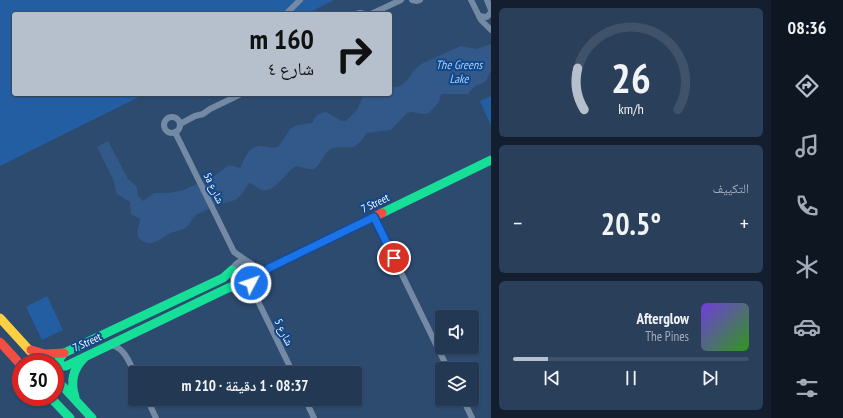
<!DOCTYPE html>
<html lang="ar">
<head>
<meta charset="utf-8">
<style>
	:root { --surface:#223853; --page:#2a3f5a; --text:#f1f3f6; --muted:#a2acb8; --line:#3f526a; --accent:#b6c0cd }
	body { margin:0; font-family:"PT Sans Narrow","Noto Naskh Arabic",sans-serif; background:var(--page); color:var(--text); direction:rtl; height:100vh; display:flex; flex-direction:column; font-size:15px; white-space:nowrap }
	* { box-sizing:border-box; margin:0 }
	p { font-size:13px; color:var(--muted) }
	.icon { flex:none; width:22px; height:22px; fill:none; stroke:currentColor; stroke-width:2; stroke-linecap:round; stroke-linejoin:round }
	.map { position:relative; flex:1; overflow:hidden; direction:ltr }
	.panel { display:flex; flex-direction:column; gap:8px; padding:8px; background:#131f2e; width:280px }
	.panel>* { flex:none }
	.banner { position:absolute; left:12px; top:12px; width:380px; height:84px; border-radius:4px; box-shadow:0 1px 3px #0004,0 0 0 1px var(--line); direction:rtl; background:#b6c0cd; color:#111; overflow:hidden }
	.buttons { position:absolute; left:435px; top:310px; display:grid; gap:8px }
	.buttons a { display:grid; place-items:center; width:44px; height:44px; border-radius:4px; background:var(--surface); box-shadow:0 1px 3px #0004,0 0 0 1px var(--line); font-size:20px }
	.speed { position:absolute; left:12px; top:354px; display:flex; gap:8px; font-size:20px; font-weight:700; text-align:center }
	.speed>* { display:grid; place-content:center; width:52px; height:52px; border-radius:50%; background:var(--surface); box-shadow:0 1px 3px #0004,0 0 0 1px var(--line); line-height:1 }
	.speed .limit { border:6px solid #d22; background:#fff; color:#111 }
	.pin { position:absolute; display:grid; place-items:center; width:34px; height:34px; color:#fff; margin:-17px; border:2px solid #fff; border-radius:50%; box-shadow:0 1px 4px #0007 }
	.me { position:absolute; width:44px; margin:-22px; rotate:49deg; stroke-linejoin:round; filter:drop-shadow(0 0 3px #0008) }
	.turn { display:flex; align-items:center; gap:14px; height:84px; padding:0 12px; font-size:18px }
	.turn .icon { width:52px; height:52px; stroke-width:2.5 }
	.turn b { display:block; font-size:28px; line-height:34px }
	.big { font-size:30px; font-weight:600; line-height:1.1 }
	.panel .widget { flex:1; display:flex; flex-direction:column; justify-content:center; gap:6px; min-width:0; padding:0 14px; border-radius:6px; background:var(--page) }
	.panel .dial { align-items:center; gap:0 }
	.dial svg { height:104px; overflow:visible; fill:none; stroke:var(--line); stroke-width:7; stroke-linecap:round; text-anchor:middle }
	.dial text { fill:var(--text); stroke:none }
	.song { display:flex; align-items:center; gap:12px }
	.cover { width:48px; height:48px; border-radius:6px; background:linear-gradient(135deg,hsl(260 70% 55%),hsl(110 70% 35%)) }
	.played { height:4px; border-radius:2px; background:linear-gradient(90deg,var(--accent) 15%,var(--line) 15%) }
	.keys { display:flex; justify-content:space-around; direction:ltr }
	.heat { display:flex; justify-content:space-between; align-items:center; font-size:22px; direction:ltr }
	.trip { position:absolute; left:128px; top:366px; width:234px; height:40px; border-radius:4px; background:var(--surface); box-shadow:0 1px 3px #0004,0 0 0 1px var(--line); font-weight:600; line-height:40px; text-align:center; direction:rtl }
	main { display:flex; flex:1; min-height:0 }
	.tab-bar { display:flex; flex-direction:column; width:72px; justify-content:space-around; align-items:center; background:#0e1621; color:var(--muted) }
	.tab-bar .icon { width:28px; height:28px }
	.tab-bar .on { color:var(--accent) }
	.tab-bar b { font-size:18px; color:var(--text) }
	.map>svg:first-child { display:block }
</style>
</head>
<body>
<main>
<nav class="tab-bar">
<b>08:36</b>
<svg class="icon on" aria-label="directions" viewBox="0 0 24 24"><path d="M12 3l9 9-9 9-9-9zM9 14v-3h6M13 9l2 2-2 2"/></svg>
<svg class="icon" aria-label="music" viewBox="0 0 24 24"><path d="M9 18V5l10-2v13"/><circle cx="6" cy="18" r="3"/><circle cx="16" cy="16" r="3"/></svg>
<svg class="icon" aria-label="phone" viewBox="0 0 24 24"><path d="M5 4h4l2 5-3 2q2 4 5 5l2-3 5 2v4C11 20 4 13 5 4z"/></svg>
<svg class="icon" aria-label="climate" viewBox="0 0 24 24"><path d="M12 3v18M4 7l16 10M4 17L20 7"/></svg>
<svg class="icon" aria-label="car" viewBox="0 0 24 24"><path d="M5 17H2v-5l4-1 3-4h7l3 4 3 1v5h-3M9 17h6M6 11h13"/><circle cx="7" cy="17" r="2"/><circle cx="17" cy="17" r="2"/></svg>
<svg class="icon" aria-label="filters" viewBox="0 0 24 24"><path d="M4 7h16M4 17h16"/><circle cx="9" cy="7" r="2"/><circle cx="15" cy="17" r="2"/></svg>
</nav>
<section class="panel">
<div class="widget dial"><svg viewBox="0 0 100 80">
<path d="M14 69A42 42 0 1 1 86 69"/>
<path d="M14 69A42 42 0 0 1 9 37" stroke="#b6c0cd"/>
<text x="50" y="56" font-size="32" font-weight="700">26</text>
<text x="50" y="72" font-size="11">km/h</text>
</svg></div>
<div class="widget"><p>التكييف</p>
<div class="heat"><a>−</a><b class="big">20.5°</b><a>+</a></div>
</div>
<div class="widget">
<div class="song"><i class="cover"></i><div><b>Afterglow</b><p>The Pines</p></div></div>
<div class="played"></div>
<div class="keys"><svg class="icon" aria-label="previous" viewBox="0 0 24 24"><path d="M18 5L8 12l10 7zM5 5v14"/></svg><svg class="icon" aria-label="pause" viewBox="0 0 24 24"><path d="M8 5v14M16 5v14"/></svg><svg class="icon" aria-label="next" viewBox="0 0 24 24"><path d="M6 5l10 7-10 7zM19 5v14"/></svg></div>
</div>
</section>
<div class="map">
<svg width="491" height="418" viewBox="0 0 491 418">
	<rect width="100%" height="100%" fill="#2d4a6f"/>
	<g fill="#245ea2">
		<polygon points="0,0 334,0 306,14 14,14 14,94 145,94 0,166"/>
		<polygon points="491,96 491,126 480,101"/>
		<polygon points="47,296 63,330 42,340 26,307"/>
	</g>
	<path fill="#325989" d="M491,44V70L486,81L481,84L475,86L468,94H441L439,102L429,113L425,114L411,112L407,113L391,130L367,133L361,141L354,147H338L330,149L326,153L318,166L314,169H308L296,166C285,172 276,192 263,190C258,189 254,184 249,183C245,189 242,196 235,200C231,202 225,202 220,204C213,207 205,211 198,214C191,218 191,224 185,228C182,231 175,231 171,233C161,237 151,250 140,239C134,233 140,227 140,219L131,214L130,202L117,194L113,179L97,147L108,141L128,179L137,187L138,196L143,201L154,193H168L184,190L214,176L229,165L240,168C245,159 248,145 262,146C267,147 272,148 278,147L291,128L297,125L312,123L316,116L322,113L326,112L342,121H346L357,110L364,94H390V87C408,89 408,73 421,64L461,46L476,49Z"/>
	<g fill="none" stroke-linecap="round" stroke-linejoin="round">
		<g stroke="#748aa4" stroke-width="6">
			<polyline points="412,0 417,1 420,0"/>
			<polyline points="471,0 481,20 491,30"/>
			<polyline points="487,0 491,10"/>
			<polyline points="286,14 300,0"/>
			<polyline points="356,14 360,13 365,14"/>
			<polyline points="371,14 401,0"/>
			<polyline points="479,16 487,17 491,12"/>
			<circle cx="172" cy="125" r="8"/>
			<polyline points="180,124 195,116 203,114 210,109 241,94"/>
			<polyline points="175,132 234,252 247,261"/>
			<polyline points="374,217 448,369"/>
			<circle cx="244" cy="273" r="12"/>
			<polyline points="253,281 257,299 293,373"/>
			<polyline points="243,286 256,298"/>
			<path d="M111,345C125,348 129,362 135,374"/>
			<polyline points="147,399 156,418"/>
			<polyline points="305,399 314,418"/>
			<polyline points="463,399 472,418"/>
		</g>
		<g stroke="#16e098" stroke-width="9">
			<polyline points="382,213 491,160"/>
			<polyline points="232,270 223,278 64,353 59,359 60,364 62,366 66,366 228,288 241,285"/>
			<polyline points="55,378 92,418"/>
			<polyline points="50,397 70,418"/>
			<path d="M75,397C70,382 73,369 84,358"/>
		</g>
		<polyline stroke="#ffcf43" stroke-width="9" points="0,318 41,363"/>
		<g stroke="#f24e42" stroke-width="9">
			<polyline points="254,280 269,268 382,213"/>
			<polyline points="0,342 21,365"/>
			<polyline points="31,350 45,354 64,353"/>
		</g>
	</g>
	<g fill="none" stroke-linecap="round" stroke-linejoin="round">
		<g stroke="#114b97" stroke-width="10">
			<polyline id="route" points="251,283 269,268 374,217 394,258"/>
		</g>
		<use href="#route" stroke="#1a73e8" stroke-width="7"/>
	</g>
	<g text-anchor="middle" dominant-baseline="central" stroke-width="4" stroke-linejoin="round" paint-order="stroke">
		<g font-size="11" fill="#fff" stroke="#12478a">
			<text transform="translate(214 188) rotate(64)">5a شارع</text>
			<text transform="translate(375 203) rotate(-26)">7 Street</text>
			<text transform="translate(284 332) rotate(64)">شارع 5</text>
			<text transform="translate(87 342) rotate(-24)">7 Street</text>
		</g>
		<g font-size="12" font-style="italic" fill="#a4cbf8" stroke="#12478a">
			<text x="459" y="64">The Greens<tspan x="459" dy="14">Lake</tspan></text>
		</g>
	</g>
</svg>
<div class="buttons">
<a><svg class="icon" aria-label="sound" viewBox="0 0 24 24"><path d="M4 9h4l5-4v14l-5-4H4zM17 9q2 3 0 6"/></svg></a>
<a><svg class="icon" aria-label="layers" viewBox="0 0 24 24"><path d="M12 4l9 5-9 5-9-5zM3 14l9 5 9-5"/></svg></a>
</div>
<div class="speed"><div class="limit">30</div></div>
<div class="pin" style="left:394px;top:258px;background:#d93025"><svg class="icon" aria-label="arrive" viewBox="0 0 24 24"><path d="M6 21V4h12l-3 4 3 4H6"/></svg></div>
<svg class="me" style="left:251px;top:283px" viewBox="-20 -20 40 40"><circle r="17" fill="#1a73e8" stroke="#fff" stroke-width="3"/><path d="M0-11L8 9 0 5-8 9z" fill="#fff"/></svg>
<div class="trip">08:37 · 1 دقيقة · 210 m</div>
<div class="banner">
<div class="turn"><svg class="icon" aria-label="right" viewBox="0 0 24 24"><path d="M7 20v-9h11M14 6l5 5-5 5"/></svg><div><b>160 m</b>شارع ٤</div></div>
</div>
</div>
</main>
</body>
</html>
